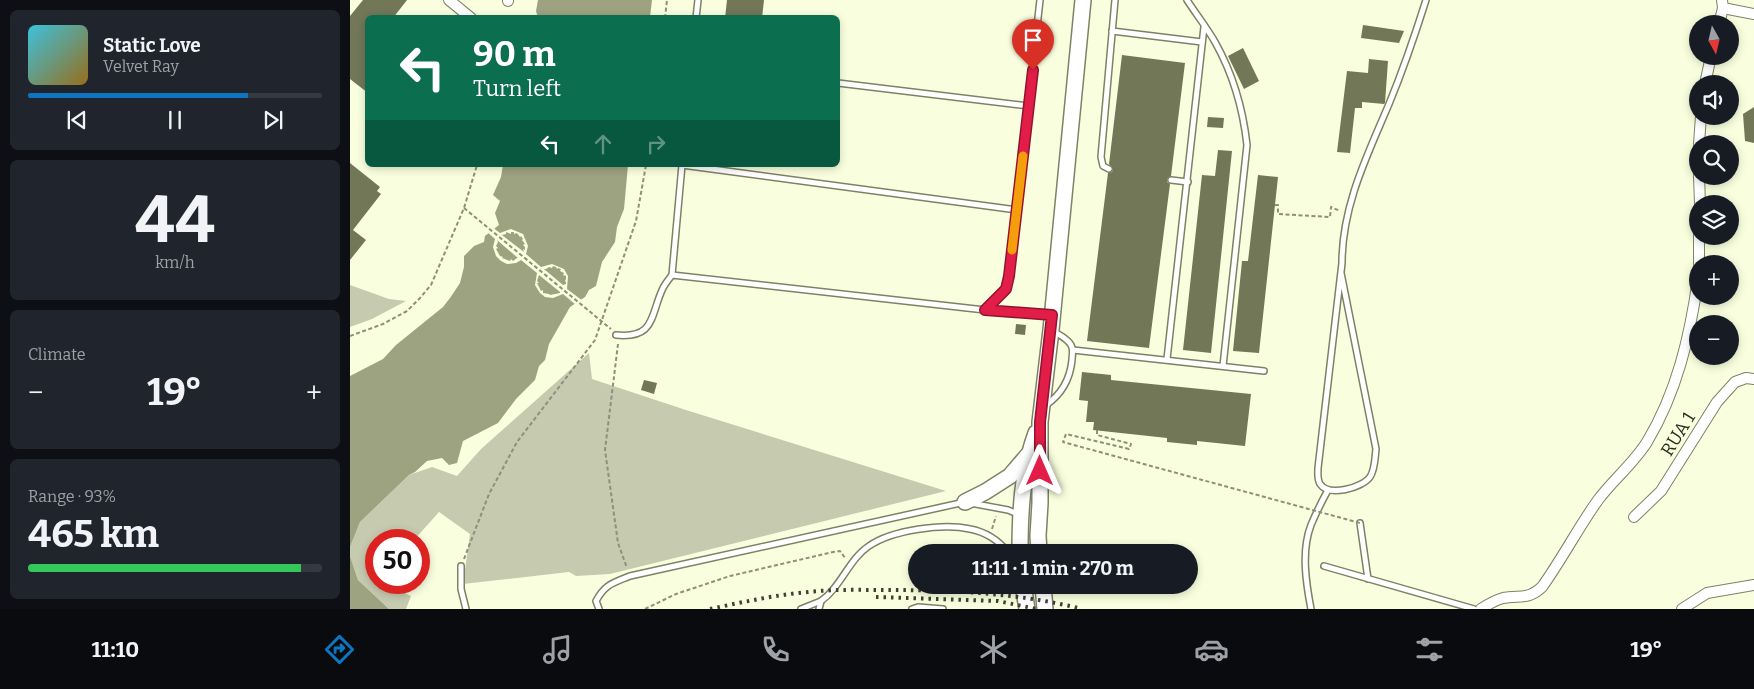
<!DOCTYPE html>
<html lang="en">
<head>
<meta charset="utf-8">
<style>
	:root { --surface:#171b24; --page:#20242c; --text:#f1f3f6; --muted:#9ea1a6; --line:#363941; --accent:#0e75c0 }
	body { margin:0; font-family:Bitter,serif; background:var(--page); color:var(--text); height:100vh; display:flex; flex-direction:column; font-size:19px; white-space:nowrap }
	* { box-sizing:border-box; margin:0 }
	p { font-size:16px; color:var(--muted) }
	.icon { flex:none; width:28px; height:28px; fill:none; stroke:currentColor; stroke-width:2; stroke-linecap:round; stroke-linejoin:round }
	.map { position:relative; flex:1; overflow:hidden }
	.sheet { display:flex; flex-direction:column; gap:10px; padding:10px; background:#0d0f14; width:350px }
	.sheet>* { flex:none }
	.top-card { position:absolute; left:15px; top:15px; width:475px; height:152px; border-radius:8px; box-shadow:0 2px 8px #0003; background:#0b6e4f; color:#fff; overflow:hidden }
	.needle { width:32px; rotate:172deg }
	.controls { position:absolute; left:1339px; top:15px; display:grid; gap:10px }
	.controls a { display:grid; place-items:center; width:50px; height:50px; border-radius:50%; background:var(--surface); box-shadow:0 2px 8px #0003; font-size:25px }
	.speed { position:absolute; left:15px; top:529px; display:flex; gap:10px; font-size:25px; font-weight:700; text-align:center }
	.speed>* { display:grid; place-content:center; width:65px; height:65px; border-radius:50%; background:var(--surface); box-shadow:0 2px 8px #0003; line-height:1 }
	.speed .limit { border:8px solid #d22; background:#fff; color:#111 }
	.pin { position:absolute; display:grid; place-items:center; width:42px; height:42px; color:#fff; margin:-51px -21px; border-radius:50% 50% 50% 0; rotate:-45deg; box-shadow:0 0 5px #0007 }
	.pin .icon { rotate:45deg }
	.me { position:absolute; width:55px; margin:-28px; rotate:0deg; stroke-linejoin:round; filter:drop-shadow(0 0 4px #0008) }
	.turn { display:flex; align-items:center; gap:18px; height:105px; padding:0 25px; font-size:22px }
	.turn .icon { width:65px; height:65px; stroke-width:2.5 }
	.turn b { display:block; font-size:35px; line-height:42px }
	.lanes { display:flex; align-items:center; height:48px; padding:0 25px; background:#0003; justify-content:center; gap:25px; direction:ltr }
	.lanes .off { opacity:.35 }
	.big { font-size:38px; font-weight:700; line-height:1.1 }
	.sheet .card { flex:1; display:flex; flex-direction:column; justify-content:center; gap:8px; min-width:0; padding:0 18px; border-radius:8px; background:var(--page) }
	.sheet .dial { align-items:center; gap:0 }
	.dial b { font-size:65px; line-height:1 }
	.song { display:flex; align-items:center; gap:15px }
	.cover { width:60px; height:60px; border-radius:8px; background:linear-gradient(135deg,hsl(190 70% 55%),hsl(40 70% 35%)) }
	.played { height:5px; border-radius:2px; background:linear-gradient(90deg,var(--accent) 75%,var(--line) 75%) }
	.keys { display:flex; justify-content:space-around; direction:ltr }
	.heat { display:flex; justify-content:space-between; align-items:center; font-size:28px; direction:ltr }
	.charge { height:8px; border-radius:4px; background:linear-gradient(90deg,#34c759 93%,var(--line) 0) }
	.trip { position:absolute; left:558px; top:544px; width:290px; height:50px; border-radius:25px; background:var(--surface); box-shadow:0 2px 8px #0003; font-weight:700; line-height:50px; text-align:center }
	.tab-bar { display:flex; height:80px; justify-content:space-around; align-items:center; background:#090b0e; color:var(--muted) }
	.tab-bar .icon { width:35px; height:35px }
	.tab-bar .selected { color:var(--accent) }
	.tab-bar b { font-size:22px; color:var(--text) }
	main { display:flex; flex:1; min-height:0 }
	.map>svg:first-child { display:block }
</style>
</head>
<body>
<main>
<section class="sheet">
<div class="card">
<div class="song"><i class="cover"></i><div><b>Static Love</b><p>Velvet Ray</p></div></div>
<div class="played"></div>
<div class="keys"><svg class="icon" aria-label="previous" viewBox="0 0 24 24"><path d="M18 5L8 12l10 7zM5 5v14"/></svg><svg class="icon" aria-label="pause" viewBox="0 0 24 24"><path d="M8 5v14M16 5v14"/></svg><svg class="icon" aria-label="next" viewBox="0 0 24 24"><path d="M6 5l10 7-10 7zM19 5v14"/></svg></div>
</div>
<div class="card dial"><b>44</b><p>km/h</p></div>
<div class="card"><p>Climate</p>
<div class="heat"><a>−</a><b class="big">19°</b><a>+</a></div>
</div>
<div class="card"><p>Range · 93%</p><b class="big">465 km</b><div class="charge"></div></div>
</section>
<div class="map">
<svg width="1404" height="609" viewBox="0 0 1404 609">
	<rect width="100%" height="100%" fill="#f9ffde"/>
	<g fill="#c6cbb0">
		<polygon points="0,285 39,299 56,301 22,319 0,327"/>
		<polygon points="239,353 242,379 336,410 596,491 260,574 226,576 219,572 113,584 120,534 89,512 64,540 26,540 26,582 34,583 61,596 56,609 39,609 8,580 0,556 0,547 10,522 59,475 82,467 107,476 131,449"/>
	</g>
	<g fill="#9da281">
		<polygon points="188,0 302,0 300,17 188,18 186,11"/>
		<polygon points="153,165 278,165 274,209 267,227 265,242 252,262 246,286 239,290 235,297 220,307 199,344 195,360 189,366 185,380 166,399 148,423 113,441 107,463 99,465 92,458 77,461 65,472 59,475 10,522 0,547 0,376 33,359 46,345 93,307 100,298 110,283 114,267 114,256 124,246 134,242 135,236 149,225 145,213 150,201 143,195 151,177"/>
		<polygon points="0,556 8,580 39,609 0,609"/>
	</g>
	<path fill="#f9ffde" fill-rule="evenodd" d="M142,227L150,233L161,229L173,234L178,246L176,254L191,267L202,264L214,269L218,276L217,289L233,301L226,305L213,294L203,298L195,297L190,293L185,285L187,273L171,260L166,263L157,264L151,261L146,256L143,247L145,239L136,231ZM156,232L161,234V232H164V234L167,233L170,237L171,236L173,239L172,240L175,244L173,245L175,247V250L173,249L174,252L152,235L156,234ZM147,240L168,258H167L163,261L161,259L160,261L152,258L153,257L150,256L146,249L148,248L146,246L148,242ZM203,266L206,267L207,269L208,268L211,269L210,271L214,273L213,275L216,276V279L215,281L216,282V284L213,285L194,269H196L199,267L202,268ZM189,275L210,292V293L200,295L199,294L193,293V290L191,291L187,283H189L187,281Z"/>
	<g fill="#727758">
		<polygon points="13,0 57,0 43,18 18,18 18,93 0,79 0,16"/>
		<polygon points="377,0 414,0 412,18 375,18"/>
		<polygon points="1013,25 1054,31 1049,43 1011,38"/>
		<polygon points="893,48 909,81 894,89 878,56"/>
		<polygon points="772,55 835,63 821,176 817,179 817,182 820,184 799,348 737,341 758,173 762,172 763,169 759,164"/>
		<polygon points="1019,59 1038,61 1035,103 1034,104 1012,102 1012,108 1005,108 1000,153 987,152 997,71 1018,73"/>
		<polygon points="1404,107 1404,143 1395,141 1393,114"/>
		<polygon points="858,117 874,118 873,128 857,127"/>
		<polygon points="868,150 882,151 861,353 833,350 852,175 865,176"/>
		<polygon points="0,163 30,187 27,191 31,194 3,230 16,240 0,260"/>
		<polygon points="908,175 928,177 909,353 883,351 892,261 898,261"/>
		<polygon points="666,324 676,325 675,335 665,334"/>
		<polygon points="732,372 761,375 761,380 901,394 895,446 847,441 847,445 817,442 817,438 743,430 744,422 736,422 738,401 729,400"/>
		<polygon points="294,380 307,383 304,394 291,390"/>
	</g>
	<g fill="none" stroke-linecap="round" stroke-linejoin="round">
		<g stroke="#7d8265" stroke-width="8">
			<g id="service">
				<path d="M837,0C846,14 857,28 865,42C883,74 893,109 897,145L873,366"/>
				<polyline points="346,18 348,0"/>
				<polyline points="762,31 852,42"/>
				<polyline points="488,83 679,106"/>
				<polyline points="332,165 667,210"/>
				<polyline points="759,169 753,166 751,157 765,0"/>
				<polyline points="821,180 838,182"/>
				<path d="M991,273L1026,449C1025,457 1025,470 1020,477C1012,488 979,497 970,484C967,479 968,473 968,468L992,263C992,206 1017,156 1039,104C1053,70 1065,35 1076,0"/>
				<polyline points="322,275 332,165"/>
				<polyline points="635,310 656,289 659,276 690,0"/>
				<path d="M266,335C306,339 300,315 313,288C315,284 319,279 322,275L635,310L701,315"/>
				<polyline points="723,350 914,371"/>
				<polyline points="817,359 854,27"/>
				<path d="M696,405C712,394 720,380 722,360C722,355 724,350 721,345C717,338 709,335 703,331"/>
				<polyline points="1010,523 1018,579"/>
				<polyline points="111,566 111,589 116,609"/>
				<polyline points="974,566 1124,609"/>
				<path d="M249,609L246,601C255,584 263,583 280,576L615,502L658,510L670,515"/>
				<polyline points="451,609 471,601"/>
				<path d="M469,609L471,601C491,587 499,559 519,546C542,530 593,523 620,529C636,532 648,540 658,552"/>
				<polyline points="562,609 568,607 593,609"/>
				<path d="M961,609C956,583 951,551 961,525C966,513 972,501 978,490"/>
			</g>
		</g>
		<g stroke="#7d8265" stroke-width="12">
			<g id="minor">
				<polyline points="99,0 121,18"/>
				<polyline points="1372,0 1373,8 1404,14"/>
				<polyline points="158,1 158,0"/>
				<polyline points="1369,24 1373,8"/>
				<polyline points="1355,84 1361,56"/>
				<polyline points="1349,144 1351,116"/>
				<polyline points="1349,176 1350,204"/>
				<polyline points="1349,264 1349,236"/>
				<polyline points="1284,517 1311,491 1367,402 1385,382 1396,378 1404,379"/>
				<path d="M1131,609C1137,605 1145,600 1153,598C1170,595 1178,600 1192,587C1212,559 1228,528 1248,500C1263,480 1283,464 1297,442C1327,392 1340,336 1348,279"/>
				<polyline points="1332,609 1357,593 1404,585"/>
			</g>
		</g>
		<g stroke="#7d8265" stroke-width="18">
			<g id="secondary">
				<polyline points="615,502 635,492 660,476 678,455"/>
				<path d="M670,552C670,512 672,471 686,433"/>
				<polyline points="689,552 688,536 690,503 690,422 701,330 733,0"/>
				<polyline points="673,585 677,609"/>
				<polyline points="693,585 695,609"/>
			</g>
		</g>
		<g stroke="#8d907a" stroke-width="2" stroke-dasharray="4 2.5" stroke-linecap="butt">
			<polyline points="315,18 317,0"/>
			<polyline points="925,205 928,205 928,214 980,217 981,207 990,211"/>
			<polyline points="114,208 261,329"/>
			<polyline points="0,336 33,324 57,311 70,298 81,285 114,208 127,165"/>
			<polyline points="268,344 255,450 268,543 277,568"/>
			<polyline points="642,529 646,516"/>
			<polyline points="114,559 139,494 167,442 245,340 286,221 296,165"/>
			<polyline points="295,609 326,594 380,576 483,552 490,551 496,559"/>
		</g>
		<use href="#service" stroke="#fff" stroke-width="5"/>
		<use href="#minor" stroke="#fff" stroke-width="10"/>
		<use href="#secondary" stroke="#fff" stroke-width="15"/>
		<g stroke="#3f4133" stroke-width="4" stroke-dasharray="2.5 5" stroke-linecap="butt">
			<polyline points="526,597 648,601 687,609"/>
			<path d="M360,609C393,602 425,595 458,592C485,589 512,590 538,590C603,590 669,593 732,609"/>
		</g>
		<polyline stroke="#8d907a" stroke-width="2" stroke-dasharray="4 2.5" stroke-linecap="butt" points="747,430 747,435 781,444 779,449 716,434 713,442 1010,523"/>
	</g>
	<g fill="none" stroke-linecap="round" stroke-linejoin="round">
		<g stroke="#92132f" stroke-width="12">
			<polyline id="route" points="683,70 659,276 656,289 635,310 702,315 690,422 690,471"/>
		</g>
		<use href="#route" stroke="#e11d48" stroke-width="9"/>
		<polyline stroke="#f59e0b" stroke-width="9" points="662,250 673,156"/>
	</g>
	<g text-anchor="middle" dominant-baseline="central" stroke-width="4.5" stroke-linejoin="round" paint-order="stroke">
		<g font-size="18" fill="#2a2b1f" stroke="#f9ffde">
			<text transform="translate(1328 434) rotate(-58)">RUA 1</text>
		</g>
	</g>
</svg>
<div class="controls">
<a><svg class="needle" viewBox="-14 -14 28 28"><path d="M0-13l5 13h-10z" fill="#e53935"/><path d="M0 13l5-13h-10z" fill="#9ea1a6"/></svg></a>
<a><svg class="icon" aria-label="sound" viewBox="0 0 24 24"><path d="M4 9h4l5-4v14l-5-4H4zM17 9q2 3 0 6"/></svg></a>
<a><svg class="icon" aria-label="search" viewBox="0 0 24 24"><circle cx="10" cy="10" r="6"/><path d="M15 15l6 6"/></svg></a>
<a><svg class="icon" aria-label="layers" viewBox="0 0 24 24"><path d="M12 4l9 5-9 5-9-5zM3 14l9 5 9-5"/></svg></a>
<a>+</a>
<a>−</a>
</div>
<div class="speed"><div class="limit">50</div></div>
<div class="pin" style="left:683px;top:70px;background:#d93025"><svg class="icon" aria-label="arrive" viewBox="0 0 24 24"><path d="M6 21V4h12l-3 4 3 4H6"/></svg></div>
<svg class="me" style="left:690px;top:471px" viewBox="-20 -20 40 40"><path d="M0-17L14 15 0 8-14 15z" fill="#e11d48" stroke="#fff" stroke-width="4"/></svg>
<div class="trip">11:11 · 1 min · 270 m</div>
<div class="top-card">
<div class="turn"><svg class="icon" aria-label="left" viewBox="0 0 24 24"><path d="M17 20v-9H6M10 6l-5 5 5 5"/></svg><div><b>90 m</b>Turn left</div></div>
<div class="lanes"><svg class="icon" aria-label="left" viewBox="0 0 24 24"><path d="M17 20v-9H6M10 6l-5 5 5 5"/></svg><svg class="icon off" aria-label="ahead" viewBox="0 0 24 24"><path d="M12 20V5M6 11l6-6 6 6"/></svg><svg class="icon off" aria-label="right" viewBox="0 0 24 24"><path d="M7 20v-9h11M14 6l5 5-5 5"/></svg></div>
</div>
</div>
</main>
<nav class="tab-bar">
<b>11:10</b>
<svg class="icon selected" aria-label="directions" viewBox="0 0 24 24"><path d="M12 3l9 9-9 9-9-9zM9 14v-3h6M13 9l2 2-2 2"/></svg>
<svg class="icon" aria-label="music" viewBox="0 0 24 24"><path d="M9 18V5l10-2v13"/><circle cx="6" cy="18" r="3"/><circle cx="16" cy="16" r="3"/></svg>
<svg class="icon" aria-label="phone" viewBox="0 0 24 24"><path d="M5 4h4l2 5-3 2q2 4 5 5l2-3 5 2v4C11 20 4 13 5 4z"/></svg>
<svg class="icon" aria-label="climate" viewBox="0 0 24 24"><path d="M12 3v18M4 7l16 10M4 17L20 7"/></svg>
<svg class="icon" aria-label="car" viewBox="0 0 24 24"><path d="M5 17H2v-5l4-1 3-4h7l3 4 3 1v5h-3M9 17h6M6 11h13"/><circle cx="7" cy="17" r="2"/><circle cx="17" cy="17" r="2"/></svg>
<svg class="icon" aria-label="filters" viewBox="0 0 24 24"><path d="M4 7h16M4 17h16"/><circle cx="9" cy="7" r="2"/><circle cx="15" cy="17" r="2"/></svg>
<b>19°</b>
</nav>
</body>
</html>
